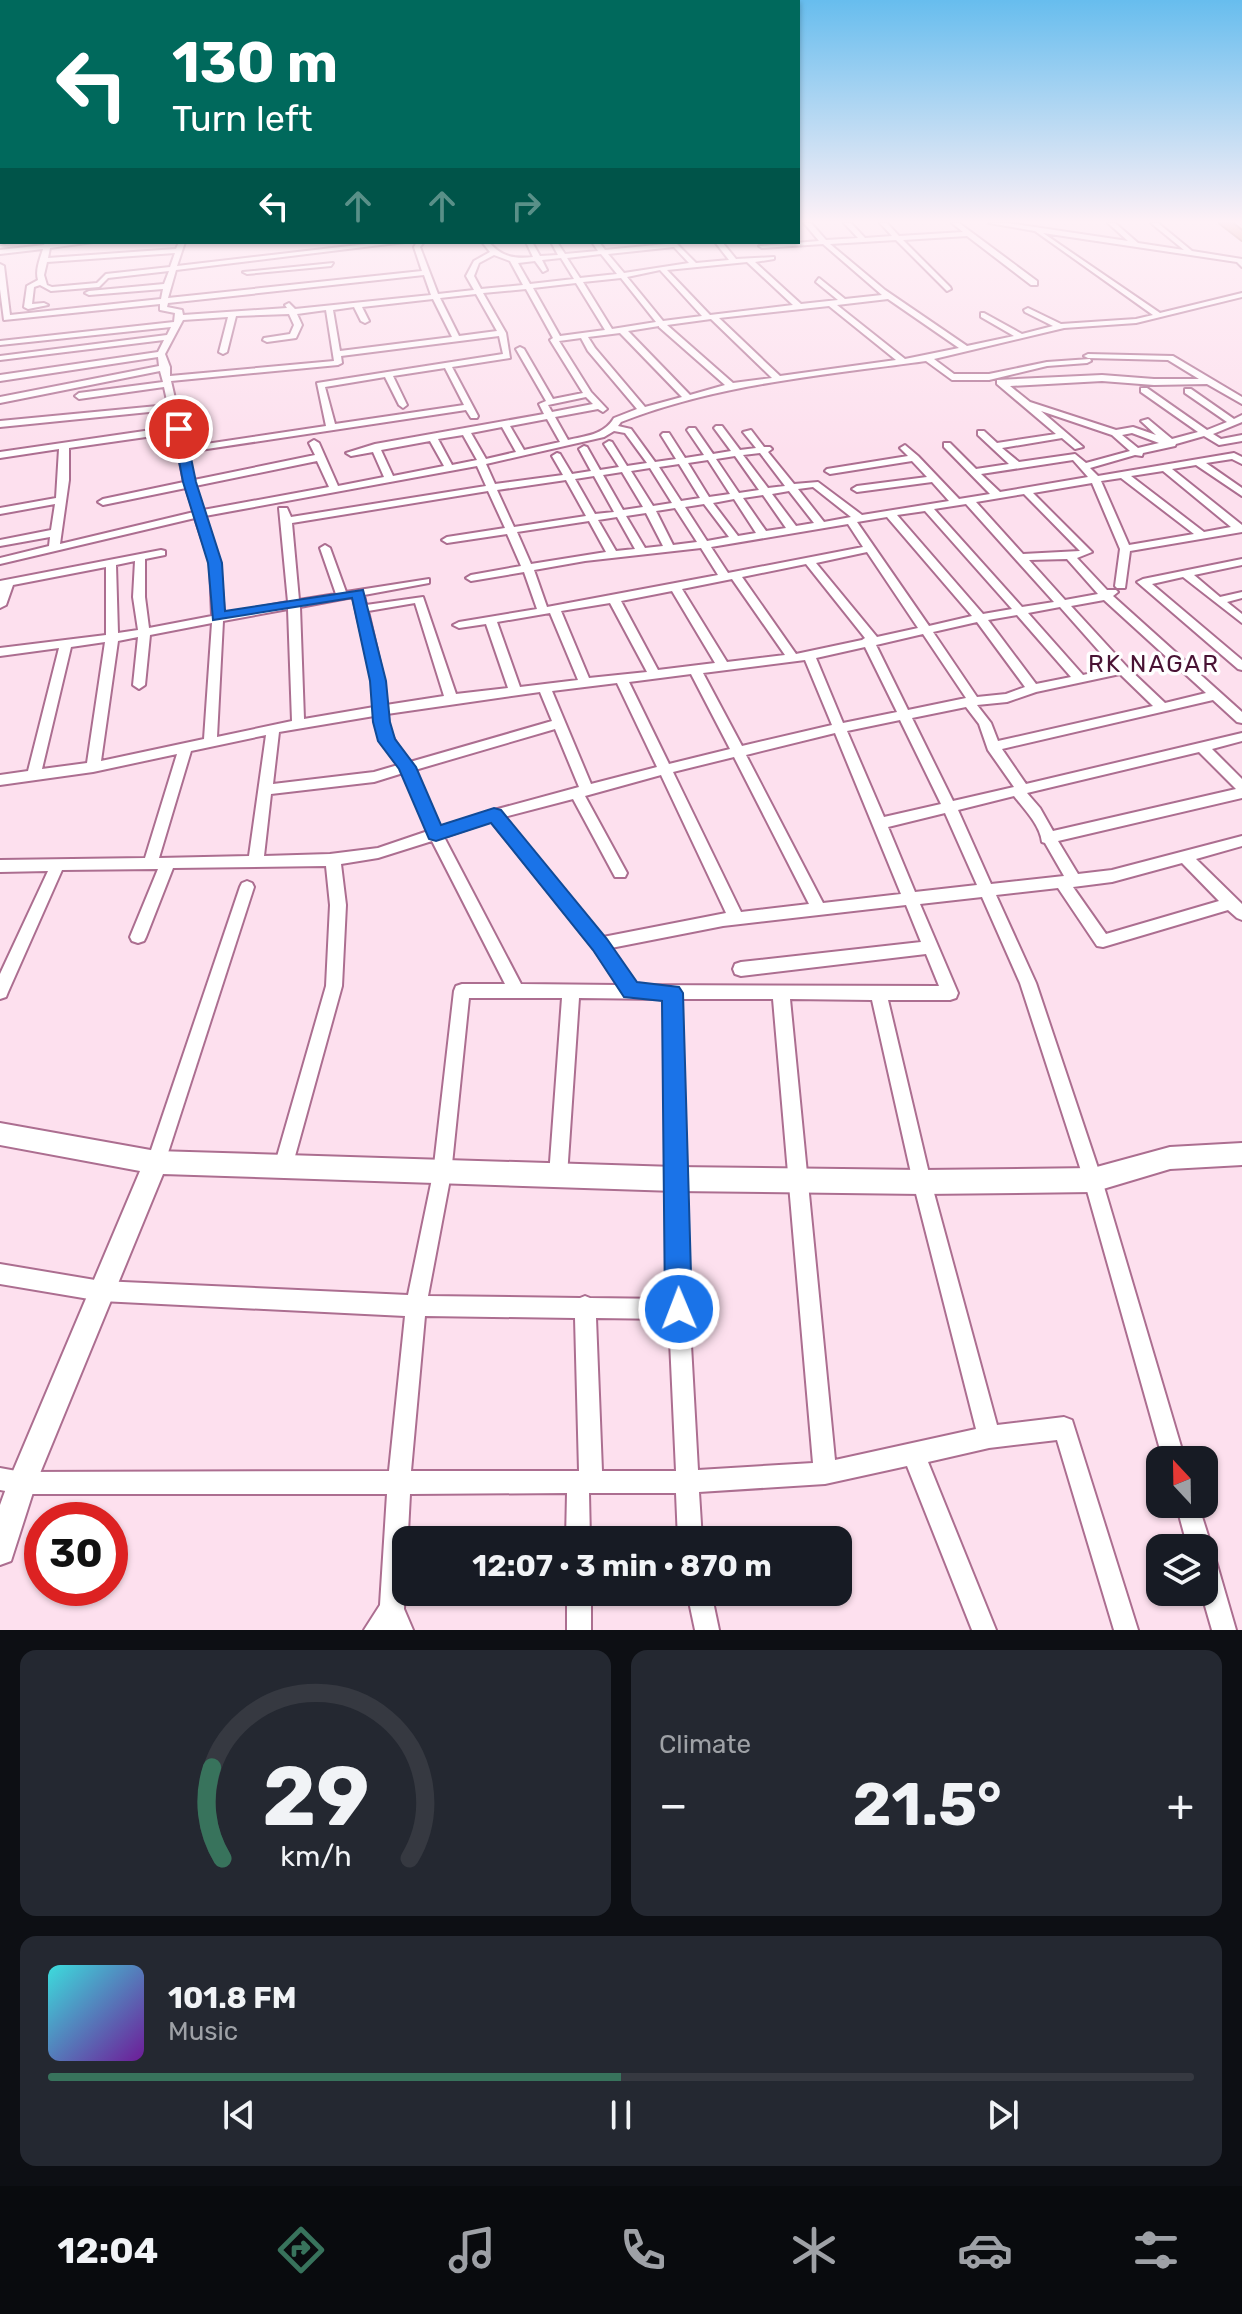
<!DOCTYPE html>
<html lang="en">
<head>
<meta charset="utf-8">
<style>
	:root { --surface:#171b24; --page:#242831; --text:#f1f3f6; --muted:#9ea1a6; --line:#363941; --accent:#38735c }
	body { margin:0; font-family:Rubik,sans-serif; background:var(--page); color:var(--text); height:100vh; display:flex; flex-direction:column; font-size:30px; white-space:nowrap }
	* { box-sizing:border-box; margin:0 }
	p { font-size:26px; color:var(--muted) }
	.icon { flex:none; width:44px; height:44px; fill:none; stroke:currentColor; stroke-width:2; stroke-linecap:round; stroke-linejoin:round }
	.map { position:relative; height:1630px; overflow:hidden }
	.sheet { display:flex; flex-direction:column; gap:20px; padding:20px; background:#0d0f14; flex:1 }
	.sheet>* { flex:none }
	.banner { position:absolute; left:0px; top:0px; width:800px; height:244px; box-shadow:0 2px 6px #0004; background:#00695c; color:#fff; overflow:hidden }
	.needle { width:52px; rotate:338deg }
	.controls { position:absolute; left:1146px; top:1446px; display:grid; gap:16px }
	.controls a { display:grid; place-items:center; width:72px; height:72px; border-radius:16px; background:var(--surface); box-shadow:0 2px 6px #0004; font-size:40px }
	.speed { position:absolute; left:24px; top:1502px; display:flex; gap:16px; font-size:40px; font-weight:700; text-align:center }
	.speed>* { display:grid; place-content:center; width:104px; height:104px; border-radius:50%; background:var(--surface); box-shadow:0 2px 6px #0004; line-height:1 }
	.speed .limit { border:12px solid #d22; background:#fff; color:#111 }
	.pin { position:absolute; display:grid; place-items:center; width:68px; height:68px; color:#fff; margin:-34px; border:4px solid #fff; border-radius:50%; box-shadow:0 2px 8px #0007 }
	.me { position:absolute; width:88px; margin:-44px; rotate:359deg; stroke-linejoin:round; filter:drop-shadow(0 0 6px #0008) }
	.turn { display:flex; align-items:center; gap:28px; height:168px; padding:0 40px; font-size:36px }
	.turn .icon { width:104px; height:104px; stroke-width:2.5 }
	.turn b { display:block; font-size:56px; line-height:68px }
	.lanes { display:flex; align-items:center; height:76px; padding:0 40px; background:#0003; justify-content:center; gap:40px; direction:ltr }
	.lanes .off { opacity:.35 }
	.big { font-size:60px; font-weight:700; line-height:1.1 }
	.sheet .card { flex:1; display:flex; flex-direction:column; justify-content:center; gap:12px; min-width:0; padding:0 28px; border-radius:16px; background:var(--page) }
	.sheet .dial { align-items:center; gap:0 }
	.dial svg { height:208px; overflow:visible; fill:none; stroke:var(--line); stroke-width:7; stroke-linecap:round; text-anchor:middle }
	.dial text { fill:var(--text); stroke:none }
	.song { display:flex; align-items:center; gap:24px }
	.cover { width:96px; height:96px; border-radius:12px; background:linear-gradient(135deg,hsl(180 70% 55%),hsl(280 70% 35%)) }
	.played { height:8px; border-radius:4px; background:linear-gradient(90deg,var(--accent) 50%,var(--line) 50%) }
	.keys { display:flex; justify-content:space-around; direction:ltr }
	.heat { display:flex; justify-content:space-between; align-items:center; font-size:44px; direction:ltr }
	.sheet .tiles { flex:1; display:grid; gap:20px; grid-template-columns:1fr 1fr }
	.card:last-child { grid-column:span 2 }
	.trip { position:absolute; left:392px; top:1526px; width:460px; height:80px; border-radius:16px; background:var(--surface); box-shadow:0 2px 6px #0004; font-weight:700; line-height:80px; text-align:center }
	.tabs { display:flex; height:128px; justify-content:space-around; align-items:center; background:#090b0e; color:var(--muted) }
	.tabs .icon { width:56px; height:56px }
	.tabs .selected { color:var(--accent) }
	.tabs b { font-size:36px; color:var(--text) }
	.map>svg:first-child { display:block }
</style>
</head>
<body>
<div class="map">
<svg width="1242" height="1630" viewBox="0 0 1242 1630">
	<rect width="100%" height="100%" fill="#fde0ee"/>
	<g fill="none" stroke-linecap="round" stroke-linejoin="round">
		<g stroke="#ac6e90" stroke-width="4">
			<g id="minor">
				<path d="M804,223H811L826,240L858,238L844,223H851L865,238L892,236L880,223H887L899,236L963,232L952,223H959L1037,281V285H1031L967,236L903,240L950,287L951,289L947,291L896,240L830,244L885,290L967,346L1014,336L981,317V313H984L1022,334L1053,326L1025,312L1024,310L1028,308L1061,324L1136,319L1153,315L1035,231L989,223H1007L1128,241L1108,223H1115L1138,243L1184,250L1151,223H1158L1192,251L1242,259V267L1237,262L1043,233L1160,313L1242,293V297L1136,323L1064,328L934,359L954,374H989L1047,362L1090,359L1091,361L1087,363L1047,366L989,380H952L926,361C823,375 718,384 621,422L618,426L631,429L655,462L676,459L661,435L663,433H669L685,458L704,455L687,430L689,428H695L713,454L731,451L714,428L716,426H722L740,450L756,448L743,432L751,430L764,447H770L772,449L768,452L794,484L818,482L862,515L949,501L932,482L857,492L852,489L857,486L927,477L912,461L830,474L825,471L827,469L908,456L900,448L905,445L918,456L959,499L990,494L944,447V443H950L976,469L1009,464L978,435V431H984L997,443L1056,434L997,384V380L1102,375L1154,379H1199L1168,360L1088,358L1084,356L1088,354L1173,356L1242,397V404L1207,384L1154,385L1102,381L1010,386L1030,402L1116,430L1133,427L1156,435L1141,421L1148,419L1172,439L1198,432L1141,392V388H1147L1207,430L1227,422L1185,393V389H1191L1234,419L1242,415V422L1213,434L1221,439L1242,435V441L1219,445L1204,436L1176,444L1175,446L1143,453L1142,456L1135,455L1090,468L1098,476L1234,453L1242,457V464L1232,459L1206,463L1242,488V496L1196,465L1172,469L1242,525V532L1130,551L1125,588H1117L1115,586L1120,549L1092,483L1033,493L1092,552L1077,558L1107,590H1116L1118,592L1113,596L1242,712V723L1237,722L1213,700L1002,749L1026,784L1242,733V741L1212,749L1242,779V798L1058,841L1078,874L1112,870L1242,836V846L1196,859L1242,904V920L1237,918L1228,910L1103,947L1097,946L1058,888L996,895L1036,983L1102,1180L1185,1460H1163L1084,1180L1020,983L982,897L920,904L958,993L956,998L950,1000H888L931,1182L997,1425L1064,1417L1072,1420L1138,1630H1114L1057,1440L989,1448L928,1462L996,1630H972L907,1466L825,1484L699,1492L702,1540H678L676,1493H589L590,1540H566L567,1493L410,1494L404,1609L413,1630H364L380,1605L387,1494H22L0,1490V1468L22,1472L389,1471L405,1316L101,1301L0,1284V1264L101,1281L408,1295L433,1174L454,991L456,986L462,984H505L432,841L378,858L341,864L346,905L342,986L292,1167L290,1173L283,1176L276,1173L274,1167L326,986L330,905L326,866L173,868L146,937L144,941L138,943L132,941L130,937L158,869L62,870L8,992L6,997L0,999V974L48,871L0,872V860L145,858L177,754L93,772L0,785V775L28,771L59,648L0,656V648L106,635V567L13,585L6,605L0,608V581L161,550L165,551V555L145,559V597L149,628L212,616L210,563L195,518L0,564V558L49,546L50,537L0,546V540L51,530L55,504L0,514V508L56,498L59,449L0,458V452L172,427L169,410L0,427V421L168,405L164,387L79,399L75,396L79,393L163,382L160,371L0,403V397L159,366L158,357L0,381V375L158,352L164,340L0,360V356L167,335L171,327L0,345V341L174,322L175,313L160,310V304L4,320L0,289V264L4,266L10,315L161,299L163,289L89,295L85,293L89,291L164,284L169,271L108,278L99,287L51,291L40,285L34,287L32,304L44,303L48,305L28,309L24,307L27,286L38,280C35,270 40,259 43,249L0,254V250L44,245L45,242H51V244L93,242L50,248L48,258L176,249L179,242H185L177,266L384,242H405L176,270L168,298L422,271L414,247L417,242H424L420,247L438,294L474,290L466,276L474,261L490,252L482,242H489C501,257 515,259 533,257L526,242H532L540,256L558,255L551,242H557L565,254L598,251L592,242H599L605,250L676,243L696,263L729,260L715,242H722L736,259L774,257V259L755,262L801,304L838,300L816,282L819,278L845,299L882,295L823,244L762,248L759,246L819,241ZM674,247L689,263L624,273L608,254ZM175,253L170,267L106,274L97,283L52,287L47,285L44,275L47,262ZM601,254L617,274L580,278L567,258ZM494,255L510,261L523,285L481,289L474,276L479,263ZM561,258L574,279L530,284L518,263L535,261L543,272L547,270L542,260ZM747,262L793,305L710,315L667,270ZM660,270L702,316L663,321L627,277ZM424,275L431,295L295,309L289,303L285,305L287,308L183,315L182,310L167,307L168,303ZM621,278L656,322L612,329L583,282ZM576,283L605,330L560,336L533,288ZM526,289L553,338L550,340L583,393L553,399L524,349L520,347L516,349L546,401L539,404L544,414L375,444L346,453L351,456L373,452L384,477L338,486L319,443L314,440L309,443L315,455L194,480L187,452L466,410L471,418H477L478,416L452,367L510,358L506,333L483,293ZM476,294L497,331L459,336L440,298ZM433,299L452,337L340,351L333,310L354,307L361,321L365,323L369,321L362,307ZM888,299L959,348L905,359L837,305ZM829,306L896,360L780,376L719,318ZM326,310L334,361L170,376V367L165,354L183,320L228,317L219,352L223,354L227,352L236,316L289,314L294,325L290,334L264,338L263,340L267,342L296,338L302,325L297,314ZM711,319L772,378L733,383L667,325ZM659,326V327L725,385L690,395L628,331ZM620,333L682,397L645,407L595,348L588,337ZM499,336L503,354L317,383L326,426L186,447L171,381L338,365L342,363L341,356ZM581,338L588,351L637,409L614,418C604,435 585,436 568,440L555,417L598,409L603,412L607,409L591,392L559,341ZM445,368L464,405L335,424L325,387L385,377L399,405L403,408L407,405L393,376ZM586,397L593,404L552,412L548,405ZM1041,411L1112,435L1130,451L1086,463L1075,454L1019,462L1002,448L1062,438L1075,449L1083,447ZM547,419L560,442L524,450L510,426ZM502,427L516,452L486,459L471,433ZM614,431L625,433L647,463L627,466L612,442L609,441L604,444L619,467L600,470L587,447L584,446L579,449L591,471L572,474L560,454L557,453L552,456L563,475L495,484L486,464L604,437ZM174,433L184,482L103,499L98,502L103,505L186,488L194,512L60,544L69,480V448ZM1132,433L1159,443L1138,448L1122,435ZM463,435L477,460L452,465L438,439ZM430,441L444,466L393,476L381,450ZM760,453L785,486L768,488L743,455ZM735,456L759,490L739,493L716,459ZM708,460L730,494L709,497L688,463ZM1073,460L1088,477L1000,492L981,474ZM317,461L329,487L203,510L195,486ZM679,464L700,498L681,501L659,467ZM477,466L486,486L291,517L287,508H279L288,602L224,614L220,563L205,516ZM650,468L672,503L653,506L631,471ZM1163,471L1231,527L1204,532L1131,476ZM622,472L643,507L623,510L603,475ZM594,476L614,512L595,514L575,479ZM1121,478L1194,534L1129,545L1101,481ZM566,480L586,516L514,527L497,490ZM813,487L851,517L824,522L798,489ZM488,491L505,528L447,537L442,540L447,543L507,534L521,566L471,575L466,578L471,581L524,572L537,609L459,622L453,625L459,628L486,624L508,688L456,694L423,597L366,605L364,595L429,583V579L346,592L330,548L325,545L320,548L336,594L299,600L292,523ZM789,491L814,523L796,526L772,494ZM1024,494L1080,551L1023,554L976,502ZM763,495L786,528L766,531L743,498ZM734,499L756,533L738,536L713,503ZM704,504L729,537L707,541L685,507ZM966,504L1054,602L1022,607L934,509ZM675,508L697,542L673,545L656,511ZM925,511L1012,609L983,614L897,515ZM646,513L663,546L645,548L626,516ZM617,517L635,549L616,551L598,520ZM887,517L972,616L929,626L857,522ZM589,521L606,552L531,564L517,532ZM848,524L863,547L728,573L711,547ZM701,548L718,575L547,607L534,570L585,561ZM867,552L918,628L877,637L816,563ZM1067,559L1098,594L1065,600L1029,560ZM135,561L133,597L138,630L118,633L116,565ZM806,564L865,638L862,640L796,654L742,577ZM732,579L785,655L727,662L682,589ZM672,591L715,663L658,670L621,601ZM353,597L372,681L374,707L304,719L300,607ZM1104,600L1206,693L1165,703L1127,667L1071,606ZM415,603L444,696L386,705L384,681L368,611ZM610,603L647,672L589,678L561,611ZM1060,607L1114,668L1083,675L1028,613ZM288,609L292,721L217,737L223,621ZM550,613L578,680L520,687L497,622ZM1017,615L1071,677L1036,684L988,620ZM977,622L1025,687L1006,694L977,697L933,632ZM212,623L204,739L101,761L118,641L138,637L133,685L139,689L145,685L150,635ZM923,634L966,698L908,710L876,645ZM105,642L87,763L42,769L71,647ZM865,647L897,712L843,723L816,658ZM805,660L832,725L742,746L703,673ZM691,674L730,749L669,764L629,682ZM1120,674L1153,706L998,741L991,723L977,705L1007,702L1036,692ZM617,683L657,767L591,784L552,691ZM540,692L552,721L410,762C398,746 388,734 387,714ZM966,707L979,724L988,750L1014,787L953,801L912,718ZM374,716L380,741L398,765L374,772L273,784L279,732ZM900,720L941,804L884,817L847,731ZM555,729L579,787L494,810L440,827L415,770ZM835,733L901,894L823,903L746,755ZM266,735L249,856L159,858L191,751ZM1199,752L1236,789L1053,831L1040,808L1027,793ZM734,757L809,904L741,912L673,772ZM403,773L428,831L378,848L330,854L264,856L271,794L374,782ZM661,775L726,913L603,937L504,817L573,799L615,877H625L627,873L585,796ZM1014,796C1025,810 1040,825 1042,842L1045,843L1064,876L991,884L958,810ZM945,813L977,885L915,892L888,827ZM491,821L594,949L618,985L521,984L444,837ZM1182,863L1219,901L1106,934L1073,887L1112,882ZM906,905L921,942L741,962L735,964L733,969L735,974L741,976L926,954L939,986L636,985L611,948L723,926ZM469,998H562L549,1176L551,1182L558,1185L565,1182L567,1176L579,998L664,999L669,1299L590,1298L585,1296L580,1298L428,1296L451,1174ZM680,999H773L813,1463L698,1470L689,1309ZM790,999L872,1000L913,1182L976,1429L835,1460ZM425,1316L575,1318L579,1471H411ZM596,1318L669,1319L676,1471H602Z"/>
				<polygon points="333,263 331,266 247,274 243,272"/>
				<polygon points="1242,559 1242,565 1194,575 1220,597 1242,592 1242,598 1227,602 1242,614 1242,623 1183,577 1152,584 1242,660 1242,670 1238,669 1137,582 1143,579"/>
				<polygon points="247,881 252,883 254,887 165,1162 163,1168 156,1171 149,1168 147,1162 240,887 242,883"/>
				<polygon points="1176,1504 1198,1504 1212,1548 1210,1552 1216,1561 1236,1630 1212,1630 1201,1592 1204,1592 1204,1548 1188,1548"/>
				<rect x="567" y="1592" width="24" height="38"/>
				<polygon points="687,1592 711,1592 719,1630 695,1630"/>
			</g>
		</g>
		<g stroke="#ac6e90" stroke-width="4">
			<polygon id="tertiary" points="0,1123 156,1151 675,1167 922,1170 1093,1168 1170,1147 1242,1143 1242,1165 1170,1169 1093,1192 922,1194 675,1191 163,1174 36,1483 11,1561 0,1565 0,1505 8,1483 140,1171 0,1145"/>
		</g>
		<g stroke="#ac6e90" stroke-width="4">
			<polygon id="secondary" points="0,237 2,242 6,242 0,244"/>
		</g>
		<g stroke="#975d4b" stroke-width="4">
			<polygon id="trunk" points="1220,223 1232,223 1242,231 1242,240"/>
		</g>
		<use href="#minor" fill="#fff" fill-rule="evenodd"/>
		<use href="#tertiary" fill="#fff" fill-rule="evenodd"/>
		<use href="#secondary" fill="#fff" fill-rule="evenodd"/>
		<use href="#trunk" fill="#ce9276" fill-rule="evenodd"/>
	</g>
	<linearGradient id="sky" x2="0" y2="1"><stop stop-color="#67bdee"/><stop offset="0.49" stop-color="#fef1f7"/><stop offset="1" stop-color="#fef1f7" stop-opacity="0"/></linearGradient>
	<rect width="1242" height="452" fill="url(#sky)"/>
	<polygon fill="#1a73e8" stroke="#114b97" stroke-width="2" points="179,426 185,429 196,482 222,563 225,611 363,590 386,681 390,722 395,739 416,767 441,825 494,808 501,810 607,939 637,982 679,987 683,993 692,1309 688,1318 679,1322 669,1318 665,1309 662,1001 624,997 593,950 491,823 436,841 429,839 399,769 378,741 373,722 370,681 352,598 213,620 208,563 183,482 173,429"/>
	<g text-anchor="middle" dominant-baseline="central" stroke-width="7" stroke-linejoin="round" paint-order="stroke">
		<g font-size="24" letter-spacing="2" fill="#491334" stroke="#fff">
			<text x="1154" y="664">RK NAGAR</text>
		</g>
	</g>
</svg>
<div class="controls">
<a><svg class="needle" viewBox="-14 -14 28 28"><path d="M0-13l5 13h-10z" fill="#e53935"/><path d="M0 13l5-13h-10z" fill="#9ea1a6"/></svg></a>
<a><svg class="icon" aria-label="layers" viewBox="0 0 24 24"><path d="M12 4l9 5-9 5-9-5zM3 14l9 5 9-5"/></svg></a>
</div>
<div class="speed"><div class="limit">30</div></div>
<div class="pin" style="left:179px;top:429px;background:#d93025"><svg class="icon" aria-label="arrive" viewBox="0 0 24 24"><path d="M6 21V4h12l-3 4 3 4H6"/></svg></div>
<svg class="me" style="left:679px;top:1309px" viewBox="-20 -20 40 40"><circle r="17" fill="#1a73e8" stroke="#fff" stroke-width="3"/><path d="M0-11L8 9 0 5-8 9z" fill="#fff"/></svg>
<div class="trip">12:07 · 3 min · 870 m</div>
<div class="banner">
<div class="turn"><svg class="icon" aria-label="left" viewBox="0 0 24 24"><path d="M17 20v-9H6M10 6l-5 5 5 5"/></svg><div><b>130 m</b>Turn left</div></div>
<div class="lanes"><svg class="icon" aria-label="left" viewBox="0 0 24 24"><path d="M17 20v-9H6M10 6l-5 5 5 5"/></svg><svg class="icon off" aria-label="ahead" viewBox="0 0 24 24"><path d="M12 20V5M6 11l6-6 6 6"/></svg><svg class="icon off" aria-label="ahead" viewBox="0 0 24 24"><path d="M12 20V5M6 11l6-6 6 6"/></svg><svg class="icon off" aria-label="right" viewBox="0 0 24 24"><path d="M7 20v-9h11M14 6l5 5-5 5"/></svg></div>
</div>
</div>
<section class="sheet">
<div class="tiles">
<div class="card dial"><svg viewBox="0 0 100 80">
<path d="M14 69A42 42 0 1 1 86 69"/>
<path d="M14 69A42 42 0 0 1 10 34" stroke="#38735c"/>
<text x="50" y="56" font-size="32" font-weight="700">29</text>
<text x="50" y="72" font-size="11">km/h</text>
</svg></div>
<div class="card"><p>Climate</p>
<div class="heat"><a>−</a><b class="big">21.5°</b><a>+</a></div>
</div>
<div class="card">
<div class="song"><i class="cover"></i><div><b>101.8 FM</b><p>Music</p></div></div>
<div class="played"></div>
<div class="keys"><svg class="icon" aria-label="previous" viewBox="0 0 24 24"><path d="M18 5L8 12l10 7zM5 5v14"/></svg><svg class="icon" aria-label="pause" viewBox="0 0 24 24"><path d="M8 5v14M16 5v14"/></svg><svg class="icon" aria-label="next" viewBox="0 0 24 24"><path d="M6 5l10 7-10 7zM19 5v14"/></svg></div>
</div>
</div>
</section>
<nav class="tabs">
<b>12:04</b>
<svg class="icon selected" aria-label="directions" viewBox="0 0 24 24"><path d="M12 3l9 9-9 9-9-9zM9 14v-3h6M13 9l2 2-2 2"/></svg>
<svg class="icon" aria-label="music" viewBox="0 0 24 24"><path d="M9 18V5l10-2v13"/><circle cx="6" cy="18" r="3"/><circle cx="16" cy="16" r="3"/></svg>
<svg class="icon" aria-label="phone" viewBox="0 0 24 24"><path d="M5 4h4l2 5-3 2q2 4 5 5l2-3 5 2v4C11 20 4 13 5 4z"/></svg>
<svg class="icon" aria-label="climate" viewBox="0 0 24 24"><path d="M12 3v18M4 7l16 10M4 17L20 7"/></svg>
<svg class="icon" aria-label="car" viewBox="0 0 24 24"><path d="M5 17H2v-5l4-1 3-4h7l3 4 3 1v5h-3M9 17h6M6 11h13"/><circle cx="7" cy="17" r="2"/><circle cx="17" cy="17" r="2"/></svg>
<svg class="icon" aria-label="filters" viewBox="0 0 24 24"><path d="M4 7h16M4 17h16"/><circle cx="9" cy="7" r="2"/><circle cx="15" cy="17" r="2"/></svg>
</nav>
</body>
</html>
